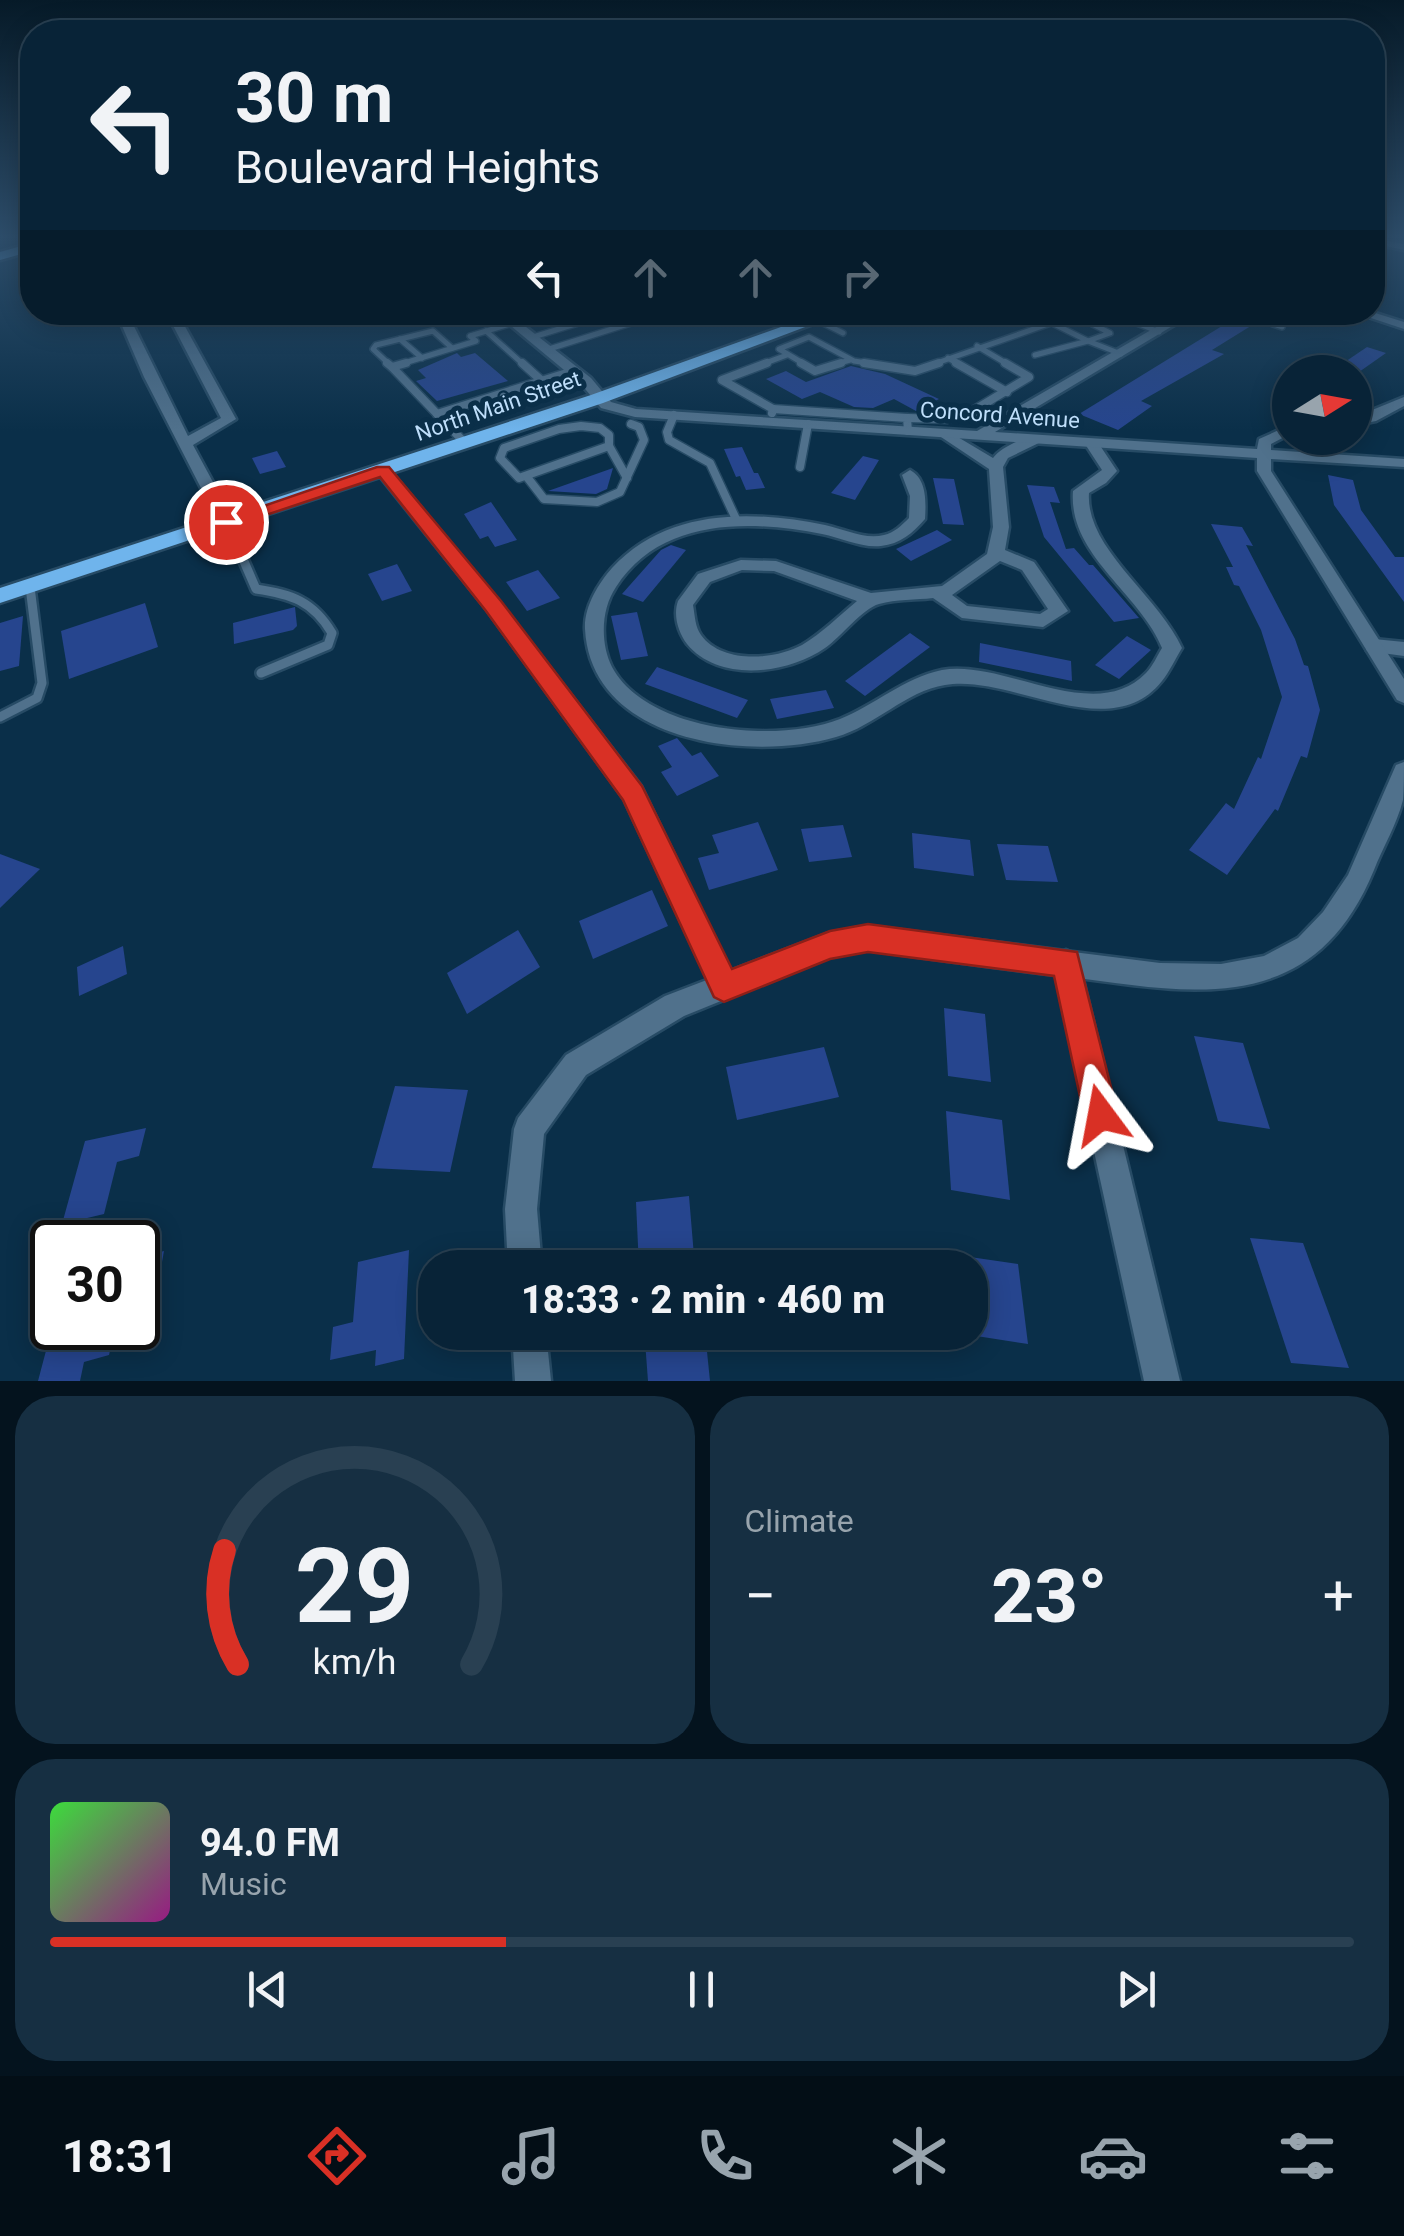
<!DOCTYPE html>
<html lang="en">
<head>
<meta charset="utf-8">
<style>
	:root { --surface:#082337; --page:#162f42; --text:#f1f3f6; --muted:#98a4ad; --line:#294052; --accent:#d93025 }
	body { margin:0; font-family:Roboto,sans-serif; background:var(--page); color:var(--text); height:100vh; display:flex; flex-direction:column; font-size:38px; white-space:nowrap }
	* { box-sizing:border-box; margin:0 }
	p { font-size:32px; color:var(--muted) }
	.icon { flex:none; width:55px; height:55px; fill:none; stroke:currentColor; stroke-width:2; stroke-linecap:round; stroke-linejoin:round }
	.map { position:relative; height:1381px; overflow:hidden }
	.drawer { display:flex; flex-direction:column; gap:15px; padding:15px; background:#04131e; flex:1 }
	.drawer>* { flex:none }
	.banner { position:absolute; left:20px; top:20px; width:1365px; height:305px; border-radius:40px; box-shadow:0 5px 25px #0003,0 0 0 2px var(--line); background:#082337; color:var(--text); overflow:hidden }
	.needle { width:65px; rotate:79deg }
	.tools { position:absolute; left:1272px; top:355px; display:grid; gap:20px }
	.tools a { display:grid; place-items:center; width:100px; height:100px; border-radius:50%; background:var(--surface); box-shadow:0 5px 25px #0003,0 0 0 2px var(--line); font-size:50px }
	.speed { position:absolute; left:30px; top:1220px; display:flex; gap:20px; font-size:50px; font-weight:700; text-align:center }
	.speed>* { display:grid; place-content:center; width:130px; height:130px; border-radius:50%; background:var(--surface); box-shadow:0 5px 25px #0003,0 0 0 2px var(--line); line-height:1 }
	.speed .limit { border:5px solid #111; border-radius:15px; background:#fff; color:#111 }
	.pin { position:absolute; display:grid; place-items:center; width:85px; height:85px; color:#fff; margin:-42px; border:5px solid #fff; border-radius:50%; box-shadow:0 2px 10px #0007 }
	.me { position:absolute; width:110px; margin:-55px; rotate:347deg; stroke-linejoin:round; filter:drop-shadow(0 0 8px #0008) }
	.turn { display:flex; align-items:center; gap:35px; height:210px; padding:0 50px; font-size:45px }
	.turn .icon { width:130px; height:130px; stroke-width:2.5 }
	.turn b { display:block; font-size:70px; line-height:85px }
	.lanes { display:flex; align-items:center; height:95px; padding:0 50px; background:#0003; justify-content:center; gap:50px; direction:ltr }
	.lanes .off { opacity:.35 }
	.big { font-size:75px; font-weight:800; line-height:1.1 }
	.drawer .card { flex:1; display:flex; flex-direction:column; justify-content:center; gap:15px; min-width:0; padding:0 35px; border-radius:40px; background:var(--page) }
	.drawer .dial { align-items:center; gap:0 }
	.dial svg { height:260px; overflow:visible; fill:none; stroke:var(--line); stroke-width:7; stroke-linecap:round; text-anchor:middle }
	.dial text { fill:var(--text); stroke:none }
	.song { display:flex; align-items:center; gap:30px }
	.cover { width:120px; height:120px; border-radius:15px; background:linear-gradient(135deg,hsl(120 70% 55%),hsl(310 70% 35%)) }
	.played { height:10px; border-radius:5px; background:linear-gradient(90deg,var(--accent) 35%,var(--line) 35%) }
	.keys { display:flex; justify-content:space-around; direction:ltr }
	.heat { display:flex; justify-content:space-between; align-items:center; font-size:55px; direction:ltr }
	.drawer .tiles { flex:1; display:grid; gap:15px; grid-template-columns:1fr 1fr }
	.card:last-child { grid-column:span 2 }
	.trip { position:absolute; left:418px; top:1250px; width:570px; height:100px; border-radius:40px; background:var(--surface); box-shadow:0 5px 25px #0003,0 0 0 2px var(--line); font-weight:800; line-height:100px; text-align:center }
	.tab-bar { display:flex; height:160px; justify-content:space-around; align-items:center; background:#030e16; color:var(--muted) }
	.tab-bar .icon { width:70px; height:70px }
	.tab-bar .selected { color:var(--accent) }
	.tab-bar b { font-size:45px; color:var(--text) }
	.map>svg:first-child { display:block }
</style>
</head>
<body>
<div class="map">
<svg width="1404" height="1381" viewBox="0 0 1404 1381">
	<rect width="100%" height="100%" fill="#0a2f49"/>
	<g fill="#26458e">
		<polygon points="1235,318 1254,324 1212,350 1224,354 1141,401 1152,406 1118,430 1079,414"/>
		<polygon points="1367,347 1386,353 1359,372 1330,372"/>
		<polygon points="457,353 461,357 475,353 508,381 437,401 416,381 426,378 418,370"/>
		<polygon points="851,366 885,374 939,399 916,411 894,399 873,408 854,407 820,392 802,399 766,379 786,371 806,382"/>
		<polygon points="742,447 754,473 758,473 765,488 746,490 740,476 736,477 724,449"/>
		<polygon points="277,451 286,467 260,474 252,458"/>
		<polygon points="863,456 879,460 855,500 831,493"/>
		<polygon points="613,468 607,489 596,494 548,491"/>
		<polygon points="1328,475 1353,480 1361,510 1395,557 1404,557 1404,602 1334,505"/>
		<polygon points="933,478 954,479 964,525 943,524"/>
		<polygon points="1027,485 1054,487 1060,503 1050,502 1066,549 1074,548 1089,565 1093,565 1139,618 1114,622 1044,537"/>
		<polygon points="491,502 517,540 495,547 488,536 480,539 464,514"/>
		<polygon points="1211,524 1242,527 1253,546 1246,545 1295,639 1304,665 1308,666 1320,710 1307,758 1301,756 1278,811 1275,809 1227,875 1189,850 1226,803 1234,809 1258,757 1261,759 1282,697 1261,630 1239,586 1234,585 1226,567 1233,567"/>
		<polygon points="937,530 952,540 911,561 896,549"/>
		<polygon points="671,545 686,550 643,602 622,594 661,550"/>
		<polygon points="397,564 412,591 382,601 368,574"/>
		<polygon points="538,570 560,598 527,611 506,582"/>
		<polygon points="145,603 158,647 69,679 61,631"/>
		<polygon points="295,607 297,626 293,630 234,644 233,623"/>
		<polygon points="637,612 648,656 621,660 611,616"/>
		<polygon points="23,616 19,666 0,671 0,623"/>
		<polygon points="910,633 930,647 865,696 845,681"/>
		<polygon points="1127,636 1151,650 1119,679 1095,665"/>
		<polygon points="980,643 1071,661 1072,681 979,662"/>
		<polygon points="657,667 748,700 737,718 645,684"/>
		<polygon points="826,690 834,708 777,719 770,699"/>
		<polygon points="677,738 692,756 701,752 719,776 677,796 661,772 672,767 658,746"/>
		<polygon points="758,822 778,870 709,890 698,858 719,853 712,835"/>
		<polygon points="843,825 852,857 809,862 801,829"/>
		<polygon points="912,833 970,840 974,876 914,868"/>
		<polygon points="997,844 1048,846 1058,882 1006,880"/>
		<polygon points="0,854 40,869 0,908"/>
		<polygon points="652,890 668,926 593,959 579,921"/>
		<polygon points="518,930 540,967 467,1014 447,973"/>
		<polygon points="123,946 127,974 79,996 77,967"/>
		<polygon points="944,1008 985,1014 991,1082 948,1076"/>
		<polygon points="1194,1036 1243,1043 1270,1129 1218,1121"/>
		<polygon points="824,1047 839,1097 737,1120 726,1067"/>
		<polygon points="395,1086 468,1090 450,1172 372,1168"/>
		<polygon points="946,1111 1002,1120 1010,1200 951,1190"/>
		<polygon points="146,1128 139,1156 117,1162 104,1214 62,1224 85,1141"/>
		<polygon points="689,1196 695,1268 639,1268 636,1202"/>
		<polygon points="1250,1238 1303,1243 1349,1368 1291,1363"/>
		<polygon points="409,1250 404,1359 375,1366 376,1350 330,1360 333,1327 353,1322 358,1262"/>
		<polygon points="164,1251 146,1351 138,1350 138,1258"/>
		<polygon points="970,1257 1018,1264 1028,1344 970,1335"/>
		<polygon points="52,1328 115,1328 109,1355 84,1362 80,1381 38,1381"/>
		<polygon points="688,1332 705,1332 710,1381 648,1381 645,1341"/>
	</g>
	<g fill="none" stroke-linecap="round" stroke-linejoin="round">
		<g stroke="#274b65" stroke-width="8">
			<g id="service-far2">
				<polyline points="1030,312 1088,341 1110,333 1069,312"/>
				<polyline points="1110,312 1159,332"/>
				<polyline points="1238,312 1282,327"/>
				<polyline points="817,320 843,333"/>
				<polyline points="486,331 524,365"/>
				<polyline points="530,338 614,312"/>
				<polyline points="400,339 422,358"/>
				<polyline points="977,346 1009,365"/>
				<polyline points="546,350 631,323 615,312"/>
				<polyline points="1035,355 1088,341 1121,354"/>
				<polyline points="948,358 960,365"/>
				<polyline points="390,365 373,349 376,345 433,331 452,348"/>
				<polyline points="398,365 476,341 470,336 513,323"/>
				<polyline points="760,365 787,355"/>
				<polyline points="806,365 779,349 809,337 854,361 880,365"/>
				<polyline points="833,365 850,360"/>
				<polyline points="931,365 1051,323"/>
			</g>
		</g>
		<g stroke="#274b65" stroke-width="11">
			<g id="service-far1">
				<polyline points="387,363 392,367"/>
				<polyline points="406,363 392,367 465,443"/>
				<polyline points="522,363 542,381"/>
				<polyline points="767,363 722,380 773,409 772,413"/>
				<polyline points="801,363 815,371 841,363"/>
				<polyline points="864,363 915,371 939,363"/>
				<polyline points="956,363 1007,392"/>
				<polyline points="773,409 907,418 908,431"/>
				<polyline points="971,412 1029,377 1005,363"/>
				<polyline points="437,414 573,371"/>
				<polyline points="674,415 667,432 669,440 710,463 736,519"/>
				<polyline points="907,418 947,419 971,412 999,424"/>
				<polygon points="581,426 600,428 609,435 609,446 519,478 500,458 504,448 559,429"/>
				<polyline points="609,446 627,478"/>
				<polyline points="800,467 808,424"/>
				<polyline points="527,477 544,499 597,502 620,492 644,440 639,427 631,424"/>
				<polyline points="227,523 230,530"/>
			</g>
		</g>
		<g stroke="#274b65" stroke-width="14">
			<g id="service">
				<path d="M229,527L256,589C291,594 313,601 332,633L328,645L261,673"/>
				<polyline points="0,717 37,698 42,683 30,587"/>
			</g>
		</g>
		<g stroke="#274b65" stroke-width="5">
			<g id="minor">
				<polygon points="1372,238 1404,244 1404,250 1372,243"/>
				<polygon points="116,312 127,312 188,436 221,418 166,312 177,312 236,419 193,445 235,523 233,526 221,526 219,523 144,377"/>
				<polygon points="1353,312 1372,312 1404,322 1404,329"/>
				<path d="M946,430L993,458C1002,446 1032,432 1045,440L1008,458L1003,467L1009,527L1005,550L1034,562L1068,611L1043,627L962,618L933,598C916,600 896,599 879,604C863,608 840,638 825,648C788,674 719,683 687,644C678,632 673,615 678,601L698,574L741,560L776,561L871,593L942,586L987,554L993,527L989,469L941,437V431ZM1000,561L1022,570L1048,609L1040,614L967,606L952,595ZM742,570L774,571L857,601C839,616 822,633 802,645C774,660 722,664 701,635C695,627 695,616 693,605L710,582Z"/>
				<path d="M1092,440L1097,441L1117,471L1106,483L1089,493C1085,548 1158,595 1182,648C1175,659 1170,671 1162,681C1110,747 1010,673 945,685C906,691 875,726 836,737C750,762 591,743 585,629C584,607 598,584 612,568C667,508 752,510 825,525C844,529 865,540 884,535C894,533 902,525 909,518L910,496L902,475L910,470C927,479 926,502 925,519C913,533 900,544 881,546C861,548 842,538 822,534C751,520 661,517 616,587C601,609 600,643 612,667C647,732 777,744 840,719C875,705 904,678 942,670C1004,659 1095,726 1146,673C1153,666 1157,656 1162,648C1140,593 1068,555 1073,491L1102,470L1085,444Z"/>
				<polygon points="383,467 388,468 499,602 641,786 733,977 737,986 733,995 724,999 715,995 624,799 487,610 378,474 378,468"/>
				<polygon points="1374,639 1404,642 1404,656 1367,651 1365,646 1367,641"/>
				<polygon points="1066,950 1075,954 1079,963 1180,1381 1144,1381 1053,963 1057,954"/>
			</g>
		</g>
		<g stroke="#274b65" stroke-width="5">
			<g id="tertiary">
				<polygon points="494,312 507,312 591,378 611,402 636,409 977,431 1182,312 1196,312 995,432 1257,449 1259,439 1290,425 1290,434 1271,444 1271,450 1404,459 1404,467 1271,459 1271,471 1404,679 1404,703 1397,700 1257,471 1257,458 635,417 601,408 581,384"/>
				<polygon points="1404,397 1404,406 1376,421 1355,425 1355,417"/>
				<path d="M1404,762C1404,774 1404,789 1403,800C1397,824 1383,847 1374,870C1313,1018 1194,994 1064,976C998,968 933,959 868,950L829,957L684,1016L586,1075L544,1134L537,1209L542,1268H508L505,1209L514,1129L518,1118L566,1055L665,996L829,933L868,926L1160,963L1221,964L1264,956L1298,938L1323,912L1348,875L1396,765Z"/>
				<polygon points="512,1332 546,1332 551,1381 515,1381"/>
			</g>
		</g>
		<g stroke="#274b65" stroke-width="5">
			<g id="primary">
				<polygon points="32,243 32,251 0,260 0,252"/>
				<polygon points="823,312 845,312 603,403 0,603 0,588 591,395"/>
			</g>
		</g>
		<use href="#service-far2" stroke="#50718c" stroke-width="5"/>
		<use href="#service-far1" stroke="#50718c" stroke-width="8"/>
		<use href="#service" stroke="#50718c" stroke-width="9"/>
		<use href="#minor" fill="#50718c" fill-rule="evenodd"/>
		<use href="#tertiary" fill="#50718c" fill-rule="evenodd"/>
		<use href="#primary" fill="#6fb4ec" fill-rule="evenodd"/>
	</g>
	<linearGradient id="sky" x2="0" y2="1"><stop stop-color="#061a28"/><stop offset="0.55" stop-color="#2d4d6a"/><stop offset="1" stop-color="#2d4d6a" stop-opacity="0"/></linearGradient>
	<rect width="1404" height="431" fill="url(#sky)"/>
	<polygon fill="#d93025" stroke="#8d1f18" stroke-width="2.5" points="377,467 389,467 501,601 642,786 732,969 830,931 868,924 1077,952 1118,1115 1113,1127 1101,1132 1089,1127 1084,1115 1054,976 868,952 830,959 724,1002 714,997 623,800 486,611 380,477 233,526 226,528 217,522"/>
	<g text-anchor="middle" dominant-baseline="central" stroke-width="10" stroke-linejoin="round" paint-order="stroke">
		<g font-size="22" fill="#bedefa" stroke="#0a2f49">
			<text transform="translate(498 406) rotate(-19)">North Main Street</text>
			<text transform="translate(1000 415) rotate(4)">Concord Avenue</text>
		</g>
	</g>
</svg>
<div class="tools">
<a><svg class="needle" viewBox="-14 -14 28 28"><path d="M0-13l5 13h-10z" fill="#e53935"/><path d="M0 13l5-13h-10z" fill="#98a4ad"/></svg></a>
</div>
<div class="speed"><div class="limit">30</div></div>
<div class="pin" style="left:226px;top:522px;background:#d93025"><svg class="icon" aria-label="arrive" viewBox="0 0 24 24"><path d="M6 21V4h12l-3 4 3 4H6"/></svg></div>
<svg class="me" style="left:1101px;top:1115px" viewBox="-20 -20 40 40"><path d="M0-17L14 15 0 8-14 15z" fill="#d93025" stroke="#fff" stroke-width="4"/></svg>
<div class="trip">18:33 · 2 min · 460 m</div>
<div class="banner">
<div class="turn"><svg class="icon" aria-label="left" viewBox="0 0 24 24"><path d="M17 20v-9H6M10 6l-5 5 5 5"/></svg><div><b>30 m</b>Boulevard Heights</div></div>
<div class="lanes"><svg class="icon" aria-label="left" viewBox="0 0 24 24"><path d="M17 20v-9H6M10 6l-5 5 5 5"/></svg><svg class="icon off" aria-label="ahead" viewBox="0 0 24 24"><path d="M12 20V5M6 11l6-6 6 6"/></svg><svg class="icon off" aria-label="ahead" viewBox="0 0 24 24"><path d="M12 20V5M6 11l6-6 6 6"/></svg><svg class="icon off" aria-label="right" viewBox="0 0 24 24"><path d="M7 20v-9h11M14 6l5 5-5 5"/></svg></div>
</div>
</div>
<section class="drawer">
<div class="tiles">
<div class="card dial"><svg viewBox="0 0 100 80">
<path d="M14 69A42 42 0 1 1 86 69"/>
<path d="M14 69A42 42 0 0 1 10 34" stroke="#d93025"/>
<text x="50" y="56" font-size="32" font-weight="700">29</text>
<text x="50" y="72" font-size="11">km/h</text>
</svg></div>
<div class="card"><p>Climate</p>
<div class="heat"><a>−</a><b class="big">23°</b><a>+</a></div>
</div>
<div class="card">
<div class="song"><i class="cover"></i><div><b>94.0 FM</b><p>Music</p></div></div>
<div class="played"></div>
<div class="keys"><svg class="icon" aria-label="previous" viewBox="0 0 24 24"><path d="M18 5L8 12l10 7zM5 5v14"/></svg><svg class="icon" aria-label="pause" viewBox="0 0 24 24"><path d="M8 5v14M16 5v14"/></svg><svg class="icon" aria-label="next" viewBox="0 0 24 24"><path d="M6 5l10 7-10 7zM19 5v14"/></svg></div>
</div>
</div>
</section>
<nav class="tab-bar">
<b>18:31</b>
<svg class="icon selected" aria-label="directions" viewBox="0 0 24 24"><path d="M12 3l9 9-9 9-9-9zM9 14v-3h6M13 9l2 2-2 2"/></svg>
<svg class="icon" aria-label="music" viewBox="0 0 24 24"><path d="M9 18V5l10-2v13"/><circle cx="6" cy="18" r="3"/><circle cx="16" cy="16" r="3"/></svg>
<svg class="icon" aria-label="phone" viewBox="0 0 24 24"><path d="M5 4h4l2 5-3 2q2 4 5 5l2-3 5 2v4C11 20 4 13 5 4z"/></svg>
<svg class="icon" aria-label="climate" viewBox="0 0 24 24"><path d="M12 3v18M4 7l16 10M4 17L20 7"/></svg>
<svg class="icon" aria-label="car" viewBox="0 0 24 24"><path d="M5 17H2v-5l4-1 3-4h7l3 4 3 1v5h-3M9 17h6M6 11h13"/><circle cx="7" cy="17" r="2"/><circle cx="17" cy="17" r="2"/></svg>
<svg class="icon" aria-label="filters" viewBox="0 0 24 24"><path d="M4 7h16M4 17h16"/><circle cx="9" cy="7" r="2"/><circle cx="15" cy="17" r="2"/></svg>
</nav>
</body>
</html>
